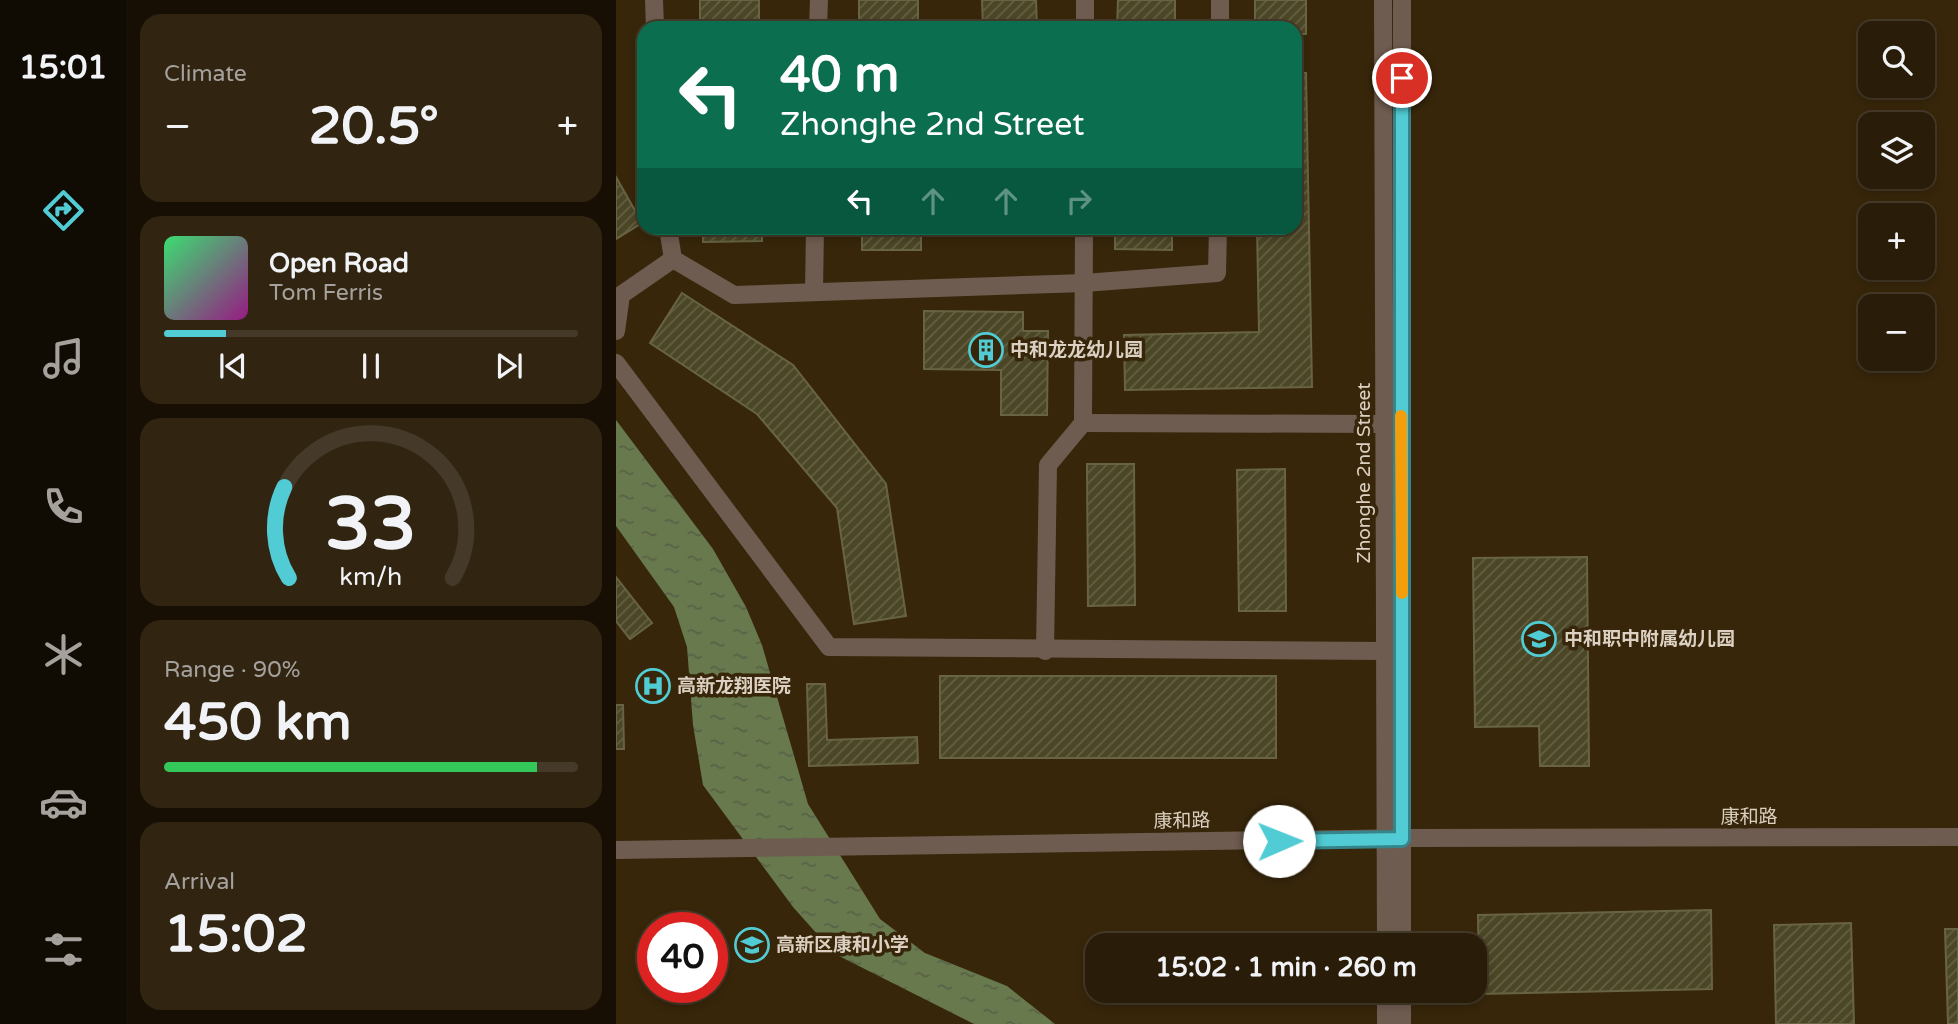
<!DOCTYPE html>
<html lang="en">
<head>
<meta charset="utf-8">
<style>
	:root { --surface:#291c08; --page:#312512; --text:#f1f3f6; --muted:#a5a19c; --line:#453a29; --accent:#51ccd4 }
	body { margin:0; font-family:"Varela Round","Noto Sans SC",sans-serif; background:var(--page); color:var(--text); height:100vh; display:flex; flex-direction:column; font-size:26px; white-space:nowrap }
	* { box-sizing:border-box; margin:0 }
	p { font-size:23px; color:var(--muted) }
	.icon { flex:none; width:38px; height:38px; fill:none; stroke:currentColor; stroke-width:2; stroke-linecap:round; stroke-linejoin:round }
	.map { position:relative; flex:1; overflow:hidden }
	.details { display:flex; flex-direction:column; gap:14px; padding:14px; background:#170f04; width:490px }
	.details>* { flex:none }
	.hud { position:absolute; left:21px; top:21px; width:665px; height:214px; border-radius:21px; box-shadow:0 4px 10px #0003,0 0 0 2px var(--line); background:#0b6e4f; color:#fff; overflow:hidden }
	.fabs { position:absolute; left:1242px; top:21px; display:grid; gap:14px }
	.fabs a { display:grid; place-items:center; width:77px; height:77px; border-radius:14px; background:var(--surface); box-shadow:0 4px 10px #0003,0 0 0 2px var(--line); font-size:35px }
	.speed { position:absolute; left:21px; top:912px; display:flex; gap:14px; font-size:35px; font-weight:700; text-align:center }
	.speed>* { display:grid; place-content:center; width:91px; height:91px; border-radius:50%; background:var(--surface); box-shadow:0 4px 10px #0003,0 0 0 2px var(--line); line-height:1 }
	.speed .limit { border:10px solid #d22; background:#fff; color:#111 }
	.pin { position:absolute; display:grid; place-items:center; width:60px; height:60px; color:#fff; margin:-30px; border:4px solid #fff; border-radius:50%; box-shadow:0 2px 7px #0007 }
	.me { position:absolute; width:77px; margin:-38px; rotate:89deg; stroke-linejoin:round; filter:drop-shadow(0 0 5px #0008) }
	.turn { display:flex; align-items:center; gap:24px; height:147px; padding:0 28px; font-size:32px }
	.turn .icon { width:91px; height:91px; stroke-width:2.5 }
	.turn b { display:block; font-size:49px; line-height:60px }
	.lanes { display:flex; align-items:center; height:66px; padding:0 28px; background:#0003; justify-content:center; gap:35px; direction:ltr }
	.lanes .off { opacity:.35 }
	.big { font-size:52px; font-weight:700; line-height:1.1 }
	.details .widget { flex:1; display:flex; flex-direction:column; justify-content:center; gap:10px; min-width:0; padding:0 24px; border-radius:21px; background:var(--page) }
	.details .dial { align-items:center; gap:0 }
	.dial svg { height:182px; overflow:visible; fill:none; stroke:var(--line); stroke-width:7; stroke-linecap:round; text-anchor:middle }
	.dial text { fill:var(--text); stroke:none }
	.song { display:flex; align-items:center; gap:21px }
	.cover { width:84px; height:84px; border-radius:10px; background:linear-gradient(135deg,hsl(140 70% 55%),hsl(310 70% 35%)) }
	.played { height:7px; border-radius:4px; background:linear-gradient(90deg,var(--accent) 15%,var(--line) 15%) }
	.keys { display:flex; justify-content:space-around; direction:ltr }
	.heat { display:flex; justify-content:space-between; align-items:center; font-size:38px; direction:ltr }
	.charge { height:10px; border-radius:5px; background:linear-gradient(90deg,#34c759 90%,var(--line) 0) }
	.trip { position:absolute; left:469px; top:933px; width:402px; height:70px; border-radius:21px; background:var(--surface); box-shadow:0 4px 10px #0003,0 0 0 2px var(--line); font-weight:700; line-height:70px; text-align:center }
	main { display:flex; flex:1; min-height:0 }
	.tab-bar { display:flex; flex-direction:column; width:126px; justify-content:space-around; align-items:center; background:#100b03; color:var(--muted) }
	.tab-bar .icon { width:49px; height:49px }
	.tab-bar .active { color:var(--accent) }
	.tab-bar b { font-size:32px; color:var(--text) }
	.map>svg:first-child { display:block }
</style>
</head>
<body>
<main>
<nav class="tab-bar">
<b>15:01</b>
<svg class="icon active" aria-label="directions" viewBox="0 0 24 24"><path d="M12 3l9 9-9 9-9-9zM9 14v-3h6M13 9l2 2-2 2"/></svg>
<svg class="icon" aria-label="music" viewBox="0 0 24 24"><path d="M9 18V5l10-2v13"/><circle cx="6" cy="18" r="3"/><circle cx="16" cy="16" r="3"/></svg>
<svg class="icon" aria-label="phone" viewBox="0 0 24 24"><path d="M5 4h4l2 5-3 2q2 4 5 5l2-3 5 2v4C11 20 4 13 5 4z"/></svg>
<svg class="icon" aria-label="climate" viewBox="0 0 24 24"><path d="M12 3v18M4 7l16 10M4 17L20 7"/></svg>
<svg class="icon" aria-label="car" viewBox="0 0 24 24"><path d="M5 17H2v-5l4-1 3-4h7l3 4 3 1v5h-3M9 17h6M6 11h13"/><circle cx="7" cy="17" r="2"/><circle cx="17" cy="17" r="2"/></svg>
<svg class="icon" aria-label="filters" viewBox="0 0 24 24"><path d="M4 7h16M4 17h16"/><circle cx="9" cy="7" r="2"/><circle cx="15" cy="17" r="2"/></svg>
</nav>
<section class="details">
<div class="widget"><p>Climate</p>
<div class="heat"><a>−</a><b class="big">20.5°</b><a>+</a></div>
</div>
<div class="widget">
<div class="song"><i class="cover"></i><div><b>Open Road</b><p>Tom Ferris</p></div></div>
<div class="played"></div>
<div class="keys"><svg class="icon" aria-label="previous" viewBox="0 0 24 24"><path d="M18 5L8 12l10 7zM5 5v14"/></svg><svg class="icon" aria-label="pause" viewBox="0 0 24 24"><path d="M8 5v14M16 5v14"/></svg><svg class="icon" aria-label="next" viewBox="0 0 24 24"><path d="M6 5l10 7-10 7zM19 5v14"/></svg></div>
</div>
<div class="widget dial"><svg viewBox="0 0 100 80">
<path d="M14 69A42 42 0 1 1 86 69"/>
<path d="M14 69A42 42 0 0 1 12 29" stroke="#51ccd4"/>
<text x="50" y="56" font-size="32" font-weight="700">33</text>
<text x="50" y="72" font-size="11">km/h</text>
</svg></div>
<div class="widget"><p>Range · 90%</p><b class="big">450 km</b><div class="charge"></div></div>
<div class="widget"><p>Arrival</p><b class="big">15:02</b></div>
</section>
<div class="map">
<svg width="1342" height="1024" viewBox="0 0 1342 1024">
	<defs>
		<pattern id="water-ripples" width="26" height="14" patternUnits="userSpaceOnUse" patternTransform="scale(1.75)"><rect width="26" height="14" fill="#68794e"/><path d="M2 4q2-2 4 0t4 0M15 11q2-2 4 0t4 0" fill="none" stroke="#596146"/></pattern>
		<pattern id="building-hatch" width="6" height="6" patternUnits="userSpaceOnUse" patternTransform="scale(1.75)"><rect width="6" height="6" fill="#4b4626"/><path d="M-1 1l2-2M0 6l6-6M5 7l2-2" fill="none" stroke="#646044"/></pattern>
	</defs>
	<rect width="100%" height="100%" fill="#37260a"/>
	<polygon fill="url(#water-ripples)" points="0,420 97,549 130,607 146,645 192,804 264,919 309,953 391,986 439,1024 358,1024 219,954 177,907 87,785 77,725 71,647 58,607 0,526"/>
	<g fill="url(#building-hatch)" stroke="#686443" stroke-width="2">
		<rect x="84" y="0" width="59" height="28"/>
		<rect x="243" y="0" width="59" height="28"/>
		<polygon points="366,0 420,0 421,28 367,28"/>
		<polygon points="502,0 559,0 559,28 501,28"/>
		<polygon points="639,0 690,0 690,34 679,34 679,28 639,28"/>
		<polygon points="679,73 690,73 696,387 509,390 508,335 643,332 641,228 679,228"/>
		<polygon points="0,177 26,223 0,239"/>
		<polygon points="87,228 146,228 146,241 87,242"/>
		<rect x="246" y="228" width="59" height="22"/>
		<polygon points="365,228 416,228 417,234 365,235"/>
		<polygon points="499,228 556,228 556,250 499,249"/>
		<polygon points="66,293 177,365 270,484 290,616 238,624 221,508 141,414 34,343"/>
		<polygon points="308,311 407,312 407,331 432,331 431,415 385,415 385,370 308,369"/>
		<polygon points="471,464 518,464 519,605 472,606"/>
		<polygon points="669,469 670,611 623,611 621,470"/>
		<polygon points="971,557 973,766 924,766 923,726 859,727 857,558"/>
		<polygon points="0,577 36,623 14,639 0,621"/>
		<rect x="324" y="676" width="336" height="82"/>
		<polygon points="191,684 209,684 211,740 301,737 302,763 193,766"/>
		<polygon points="0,705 7,705 8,749 0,749"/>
		<polygon points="1095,910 1096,989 863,994 862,915"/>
		<polygon points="1235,923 1238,1024 1160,1024 1158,925"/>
		<polygon points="1329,929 1342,929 1342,1024 1332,1024"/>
	</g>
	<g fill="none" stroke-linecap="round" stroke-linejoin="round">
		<g stroke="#6f5c51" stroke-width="18">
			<polyline points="38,0 39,28"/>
			<polyline points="767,0 770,945"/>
			<polyline points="202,28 203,0"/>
			<polyline points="469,28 469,0"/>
			<polyline points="604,28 604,0"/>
			<polyline points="52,228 57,259 118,295 468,283 601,273 602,228"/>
			<polyline points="198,292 199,228"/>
			<polyline points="0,331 5,295 57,259"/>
			<polyline points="0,363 213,647 770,651"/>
			<polyline points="467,423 768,424"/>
			<polyline points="429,651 432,465 467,423 468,228"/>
			<polyline points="0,850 795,838 1342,837"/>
			<polyline points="786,945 786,0"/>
			<polyline points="786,990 786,1024"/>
			<polyline points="770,1024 770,990"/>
		</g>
	</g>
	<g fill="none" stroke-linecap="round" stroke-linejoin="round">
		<g stroke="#35858a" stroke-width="18">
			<polyline id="route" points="663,841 786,839 786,78"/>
		</g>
		<use href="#route" stroke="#51ccd4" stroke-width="12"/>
		<polyline stroke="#f59e0b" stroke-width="12" points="785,416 786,593"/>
	</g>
	<defs>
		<g id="building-ring" transform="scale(1.75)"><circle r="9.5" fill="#37260a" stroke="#51ccd4" stroke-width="1.5"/><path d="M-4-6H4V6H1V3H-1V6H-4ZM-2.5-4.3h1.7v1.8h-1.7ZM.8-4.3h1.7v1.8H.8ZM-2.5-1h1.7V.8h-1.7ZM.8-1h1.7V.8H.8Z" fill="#51ccd4"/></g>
		<g id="school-ring" transform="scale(1.75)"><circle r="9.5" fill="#37260a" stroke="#51ccd4" stroke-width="1.5"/><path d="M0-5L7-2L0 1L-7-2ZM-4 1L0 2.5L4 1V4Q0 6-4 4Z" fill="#51ccd4"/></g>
		<g id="hospital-ring" transform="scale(1.75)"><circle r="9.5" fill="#37260a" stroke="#51ccd4" stroke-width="1.5"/><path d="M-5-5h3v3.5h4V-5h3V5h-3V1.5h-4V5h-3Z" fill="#51ccd4"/></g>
	</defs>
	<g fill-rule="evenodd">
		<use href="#building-ring" x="370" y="350"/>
		<use href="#school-ring" x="923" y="639"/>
		<use href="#hospital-ring" x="37" y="686"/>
		<use href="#school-ring" x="136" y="945"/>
	</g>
	<g text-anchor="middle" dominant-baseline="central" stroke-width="7" stroke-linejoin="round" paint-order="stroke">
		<g font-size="19" font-weight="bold" fill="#dbd0c1" stroke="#37260a" text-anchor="start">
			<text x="394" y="350">中和龙龙幼儿园</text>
			<text x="948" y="639">中和职中附属幼儿园</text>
			<text x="61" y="686">高新龙翔医院</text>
			<text x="160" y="945">高新区康和小学</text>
		</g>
		<g font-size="19" fill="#dbd0c1" stroke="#37260a">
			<text transform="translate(748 473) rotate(-90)">Zhonghe 2nd Street</text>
			<text x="1133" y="817">康和路</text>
			<text transform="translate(566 821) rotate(-1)">康和路</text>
		</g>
	</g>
</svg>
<div class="fabs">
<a><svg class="icon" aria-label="search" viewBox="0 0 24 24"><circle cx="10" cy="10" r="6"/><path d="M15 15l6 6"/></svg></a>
<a><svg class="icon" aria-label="layers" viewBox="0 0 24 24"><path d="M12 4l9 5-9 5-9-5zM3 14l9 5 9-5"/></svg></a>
<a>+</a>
<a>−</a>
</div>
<div class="speed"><div class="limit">40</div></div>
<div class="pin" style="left:786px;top:78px;background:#d93025"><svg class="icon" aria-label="arrive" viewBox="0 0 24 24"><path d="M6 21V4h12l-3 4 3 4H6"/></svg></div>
<svg class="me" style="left:663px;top:841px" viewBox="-20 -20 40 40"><circle r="19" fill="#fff"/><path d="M0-13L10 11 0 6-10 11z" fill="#51ccd4"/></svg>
<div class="trip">15:02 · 1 min · 260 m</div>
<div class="hud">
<div class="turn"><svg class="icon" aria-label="left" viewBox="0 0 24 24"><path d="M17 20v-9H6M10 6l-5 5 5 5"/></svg><div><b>40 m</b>Zhonghe 2nd Street</div></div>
<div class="lanes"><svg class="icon" aria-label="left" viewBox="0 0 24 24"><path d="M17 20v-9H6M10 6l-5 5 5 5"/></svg><svg class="icon off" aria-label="ahead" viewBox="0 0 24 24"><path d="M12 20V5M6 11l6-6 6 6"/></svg><svg class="icon off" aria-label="ahead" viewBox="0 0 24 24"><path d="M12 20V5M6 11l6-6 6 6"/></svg><svg class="icon off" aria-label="right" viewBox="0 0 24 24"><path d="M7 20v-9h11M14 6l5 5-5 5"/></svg></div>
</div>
</div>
</main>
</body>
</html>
